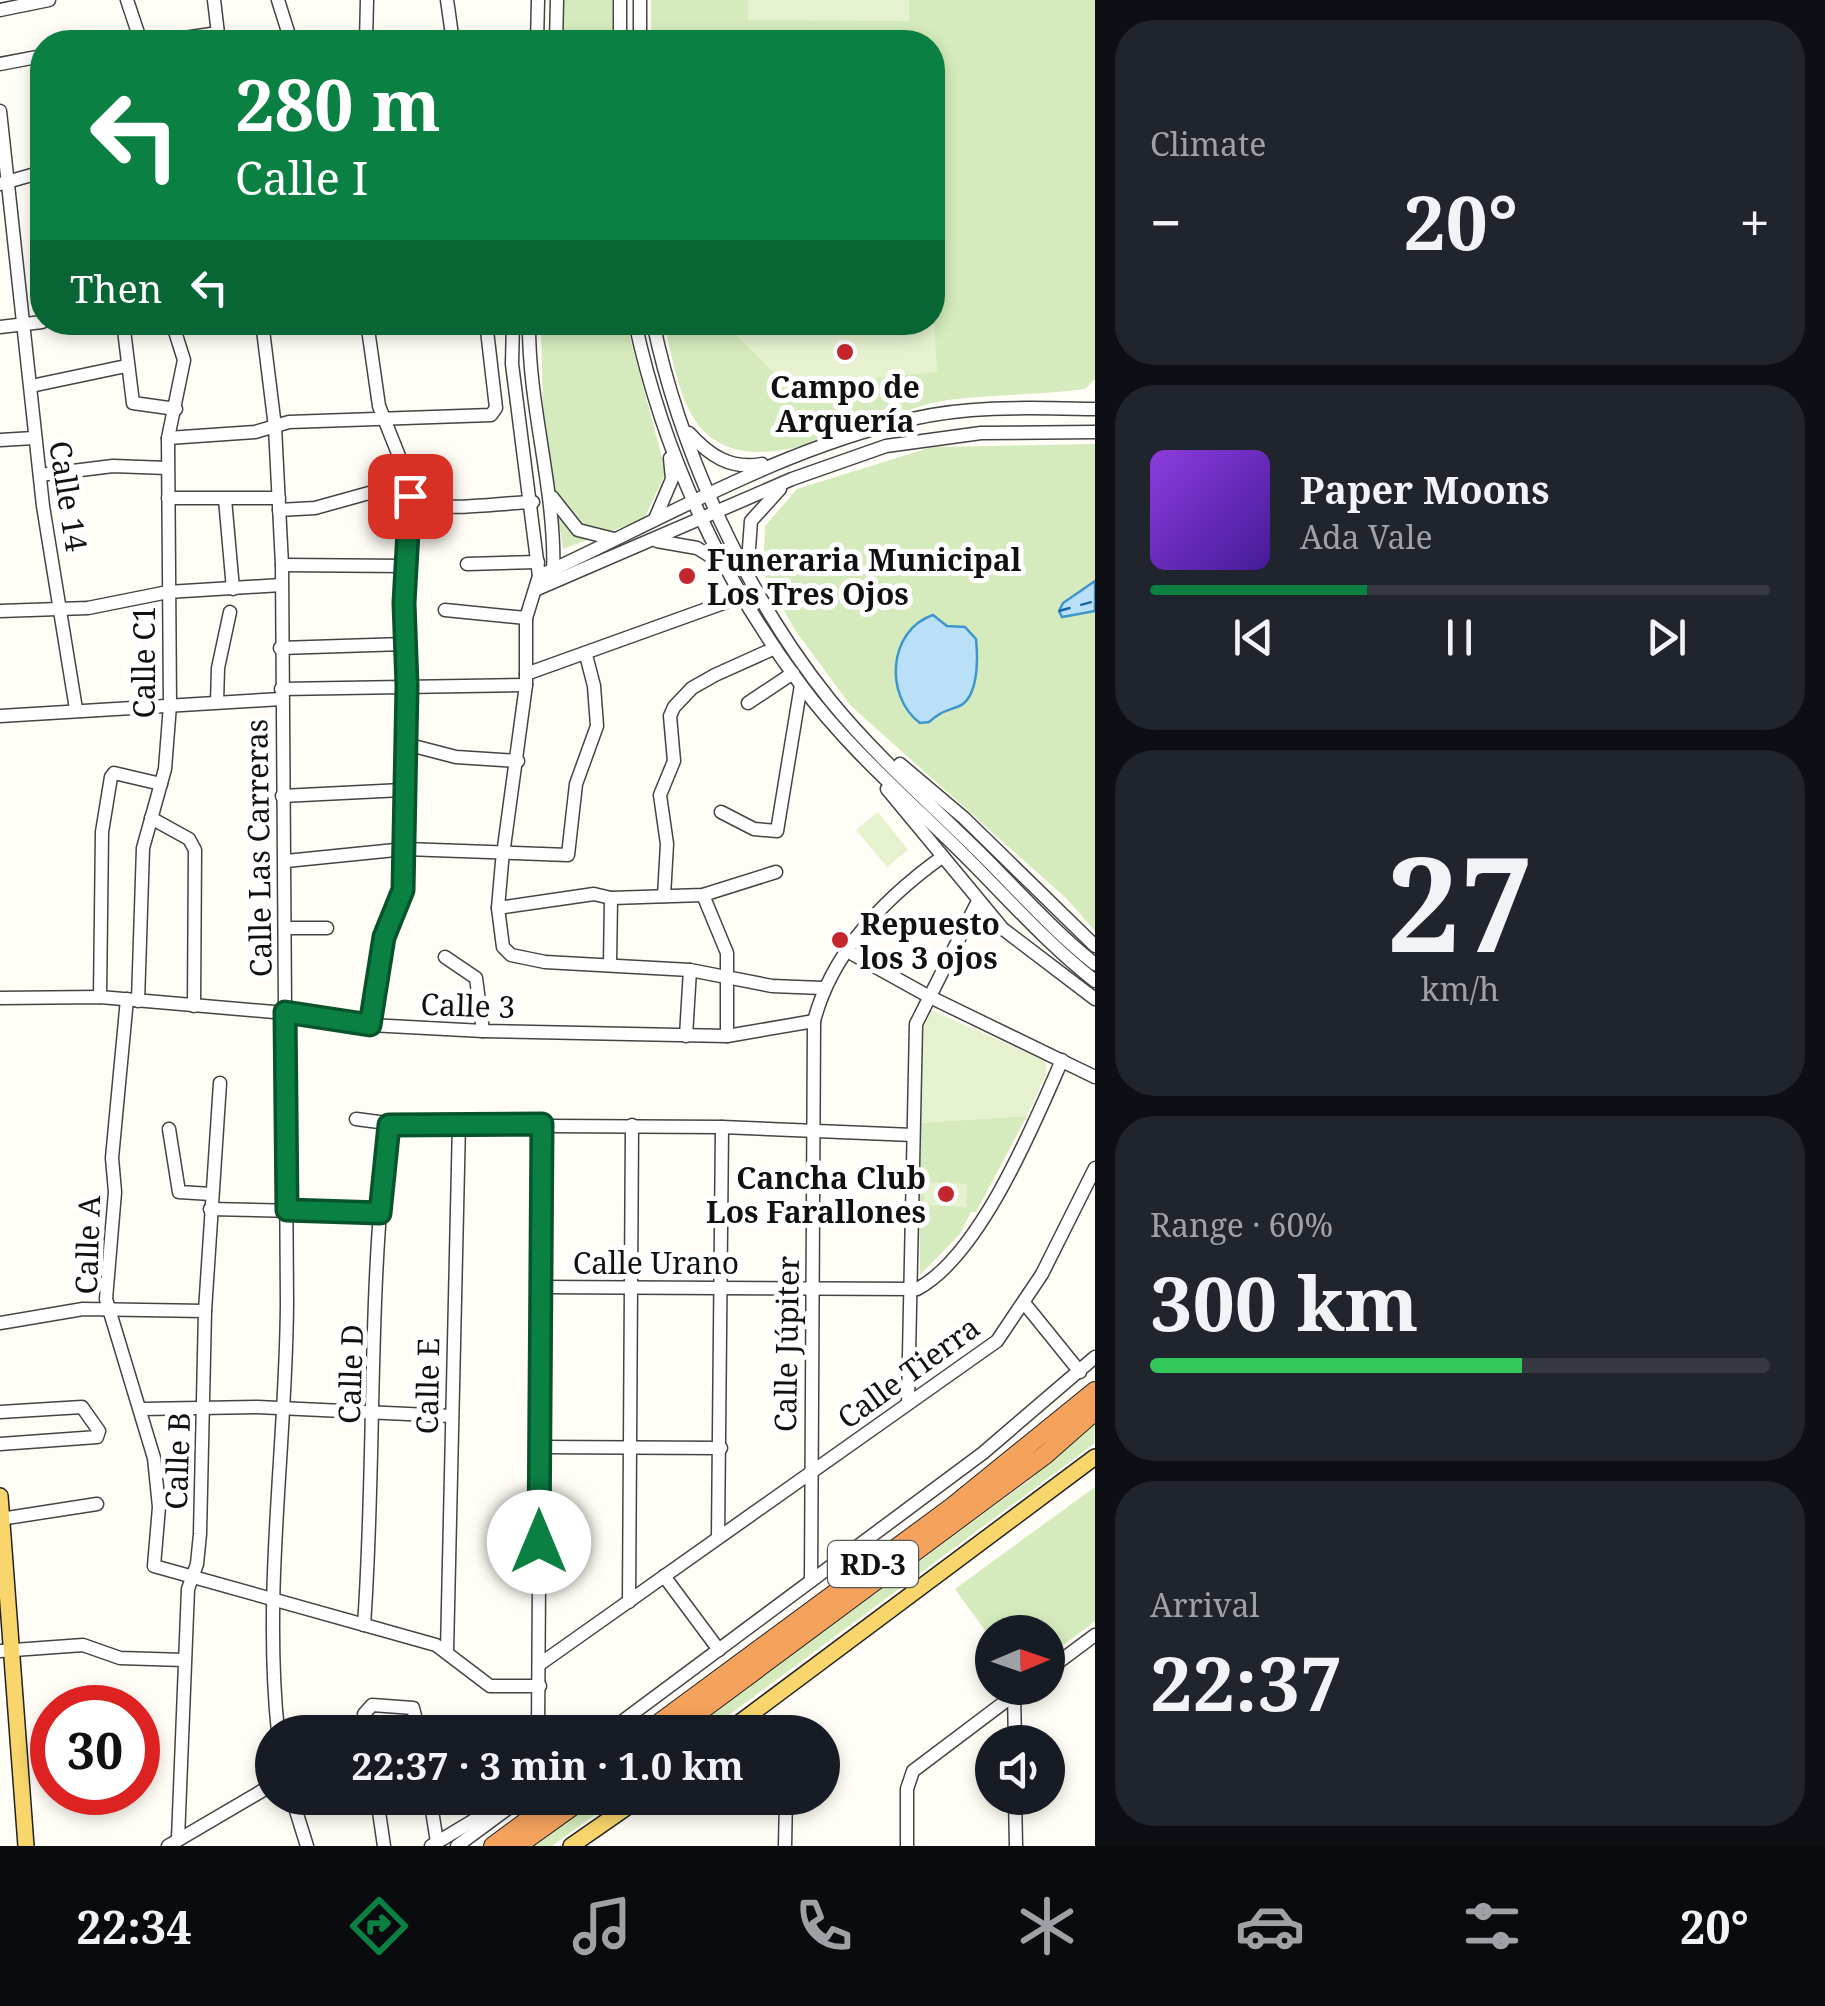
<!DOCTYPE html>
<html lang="en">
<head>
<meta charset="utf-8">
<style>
	:root { --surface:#171b24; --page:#20242c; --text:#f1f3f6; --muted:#9ea1a6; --line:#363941; --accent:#0b8043 }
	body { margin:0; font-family:"Noto Serif",serif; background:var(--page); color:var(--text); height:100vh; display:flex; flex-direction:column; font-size:38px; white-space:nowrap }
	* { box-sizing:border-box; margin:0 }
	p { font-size:32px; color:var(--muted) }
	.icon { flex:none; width:55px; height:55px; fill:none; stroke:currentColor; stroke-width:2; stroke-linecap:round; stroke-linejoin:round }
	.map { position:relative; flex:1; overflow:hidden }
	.side { display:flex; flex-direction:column; gap:20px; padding:20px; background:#0d0f14; width:730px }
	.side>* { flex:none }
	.hud { position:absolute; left:30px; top:30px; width:915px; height:305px; border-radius:40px; box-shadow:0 5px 15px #0003; background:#0b8043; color:#fff; overflow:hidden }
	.needle { width:65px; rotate:88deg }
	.tools { position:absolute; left:975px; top:1615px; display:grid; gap:20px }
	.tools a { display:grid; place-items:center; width:90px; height:90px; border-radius:50%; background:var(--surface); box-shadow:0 5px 15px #0003; font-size:50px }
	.speed { position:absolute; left:30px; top:1685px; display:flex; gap:20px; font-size:50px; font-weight:700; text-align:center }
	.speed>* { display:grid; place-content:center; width:130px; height:130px; border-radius:50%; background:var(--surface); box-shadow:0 5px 15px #0003; line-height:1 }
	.speed .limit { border:15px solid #d22; background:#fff; color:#111 }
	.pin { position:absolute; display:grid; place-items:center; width:85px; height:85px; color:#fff; margin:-42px; border-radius:20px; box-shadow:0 5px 15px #0006 }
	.me { position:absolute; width:110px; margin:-55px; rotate:0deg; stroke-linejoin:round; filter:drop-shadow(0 0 8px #0008) }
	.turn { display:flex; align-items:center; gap:35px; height:210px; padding:0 40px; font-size:45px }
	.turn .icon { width:130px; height:130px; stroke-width:2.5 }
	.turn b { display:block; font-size:70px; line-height:85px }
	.then { display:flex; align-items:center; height:95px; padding:0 40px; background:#0003; gap:20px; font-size:38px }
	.big { font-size:75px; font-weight:700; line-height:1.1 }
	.side .widget { flex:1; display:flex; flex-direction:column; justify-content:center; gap:15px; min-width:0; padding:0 35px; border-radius:40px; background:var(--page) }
	.side .dial { align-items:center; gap:0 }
	.dial b { font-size:130px; line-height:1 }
	.song { display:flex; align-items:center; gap:30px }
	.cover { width:120px; height:120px; border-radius:15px; background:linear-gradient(135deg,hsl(270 70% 55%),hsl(260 70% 35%)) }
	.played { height:10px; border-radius:5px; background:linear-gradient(90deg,var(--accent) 35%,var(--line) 35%) }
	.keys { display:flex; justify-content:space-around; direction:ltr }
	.heat { display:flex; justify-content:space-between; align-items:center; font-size:55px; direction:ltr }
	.charge { height:15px; border-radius:8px; background:linear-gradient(90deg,#34c759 60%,var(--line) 0) }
	.trip { position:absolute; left:255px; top:1715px; width:585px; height:100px; border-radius:50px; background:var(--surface); box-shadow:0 5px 15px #0003; font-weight:700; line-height:100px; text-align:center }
	.menu { display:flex; height:160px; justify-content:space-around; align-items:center; background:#090b0e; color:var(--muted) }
	.menu .icon { width:70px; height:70px }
	.menu .active { color:var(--accent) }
	.menu b { font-size:45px; color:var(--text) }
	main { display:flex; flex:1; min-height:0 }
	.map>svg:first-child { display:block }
</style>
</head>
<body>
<main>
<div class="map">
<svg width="1095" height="1846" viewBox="0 0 1095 1846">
	<rect width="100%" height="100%" fill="#fffdf5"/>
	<g fill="#d5ebbd">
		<polygon points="563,0 612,0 613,42 561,42"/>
		<path d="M651,0H1095V379L1085,389C1039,395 993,394 948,400C881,409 767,485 708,435C679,410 673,358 664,323L932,322V42H651Z"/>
		<polygon points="541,323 626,323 666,472 644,519 563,549 543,420"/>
		<polygon points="1095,444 1095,931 1067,899 851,706 795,630 763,573 765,526 797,489 932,447"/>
		<polygon points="1027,1116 976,1212 971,1212 960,1234 920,1275 918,1123"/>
		<polygon points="1095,1423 1094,1444 706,1732 687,1732 1027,1482"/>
		<polygon points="1095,1487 1095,1621 1048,1657 1048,1632 992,1632 992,1640 955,1589"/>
		<polygon points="599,1798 618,1798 552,1846 533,1846"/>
	</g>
	<g fill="#e6f2cf">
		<polygon points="748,0 909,0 909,21 748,20"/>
		<polygon points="933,299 937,372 788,387 733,332 730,323 932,322"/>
		<polygon points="878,812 908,850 887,867 856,830"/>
		<polygon points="931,1010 1046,1061 1046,1074 1027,1116 918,1123 922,1032"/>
		<polygon points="925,1182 967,1184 966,1207 924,1205"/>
	</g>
	<g fill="#b9e0f7" stroke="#3f96cf" stroke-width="2.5">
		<polygon points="1095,581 1095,611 1062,617 1059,611 1063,603"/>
		<path d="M933,615L947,626L965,627L976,639C978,658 979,700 957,707C944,712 940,712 929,722L920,723C884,696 888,630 933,615Z"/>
	</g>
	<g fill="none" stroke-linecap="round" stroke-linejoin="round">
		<polyline stroke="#1768a6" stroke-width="2.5" stroke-dasharray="12 10" stroke-linecap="butt" points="1059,611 1095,601"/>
		<g stroke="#444" stroke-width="15">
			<g id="minor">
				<polyline points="127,0 141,42"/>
				<polyline points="214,0 219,42"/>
				<polyline points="278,0 289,35"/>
				<polyline points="447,0 453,42"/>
				<polyline points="0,10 49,0"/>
				<polyline points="120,42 140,40"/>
				<polyline points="157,42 218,33"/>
				<polyline points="366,42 367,0"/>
				<polyline points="487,42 538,39"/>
				<polyline points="537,42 538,0"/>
				<polyline points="556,42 557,0"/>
				<polyline points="620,42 620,0"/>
				<polyline points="640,42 640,0"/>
				<polyline points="0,64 42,56"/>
				<polyline points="0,111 43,506 76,709"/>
				<polyline points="0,184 42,172"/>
				<polyline points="123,322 133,403 176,409"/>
				<path d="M262,322L275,427L282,565L287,1304C286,1447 263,1590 278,1732"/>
				<polyline points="367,322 379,406 405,471 410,496 404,603 407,686 403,890 384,937 370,1025"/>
				<polyline points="513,322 512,364 539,576 526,618 526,685 502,862 498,908 503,947 511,955 545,962 690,970 772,986 822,988"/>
				<path d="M529,322C528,409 557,491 553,578"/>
				<path d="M635,322C663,453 721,578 801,685C846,746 905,797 958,849C1003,893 1046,943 1095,981"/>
				<path d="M653,322C680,452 747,597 830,700C873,753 925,799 974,847C1014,886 1052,930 1095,964"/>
				<polyline points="0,327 42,322"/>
				<polyline points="31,386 126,366"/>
				<path d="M689,433C709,455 730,470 762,464"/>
				<polyline points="168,438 255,432 289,422 491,415 496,408 486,322"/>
				<polyline points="0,440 34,438"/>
				<polyline points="40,475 113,466 167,468"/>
				<polyline points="552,497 578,530 614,539"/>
				<polyline points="168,498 279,498"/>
				<polyline points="225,499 233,589"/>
				<path d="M279,510L315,508L387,488C404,489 414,502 430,505C463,510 499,503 533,502"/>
				<polyline points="655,519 672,479 670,458"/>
				<polyline points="657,541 697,548 721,563"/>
				<polyline points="748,562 751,521 780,489"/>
				<polyline points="467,564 538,562"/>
				<polyline points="282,565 406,566"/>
				<path d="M539,576C661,520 780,449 912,419C971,405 1034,408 1095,409"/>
				<polyline points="537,589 792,479 886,446 981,433 1095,432"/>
				<polyline points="445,610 526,618"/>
				<polyline points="0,611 88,608 168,592 281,585"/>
				<polyline points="280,648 404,644"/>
				<polyline points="526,674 743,596"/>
				<polyline points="281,689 526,685"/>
				<polyline points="217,702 218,668 230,612"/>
				<polyline points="748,703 793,673"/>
				<polyline points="0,716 281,699"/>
				<polyline points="402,743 456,757 518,761"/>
				<polyline points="900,764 964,818 1095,946"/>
				<polyline points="887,789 1003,929 1095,999"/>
				<polyline points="282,796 402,790"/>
				<polyline points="721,812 754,829 777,831 801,685"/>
				<polyline points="151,818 189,839 195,850 194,1006"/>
				<polyline points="286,861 405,849 568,855 576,784 597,726 594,686 586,655"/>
				<polyline points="703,895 727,953 727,1036"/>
				<polyline points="664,896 667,844 660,795 674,761 670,716 674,707 692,688 715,675 775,648"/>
				<polyline points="498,908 594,894 611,898 703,895 776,872"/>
				<polyline points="285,928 327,928"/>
				<polyline points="847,951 928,996 1095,1077"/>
				<polyline points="445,957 476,978 483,1031"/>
				<polyline points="610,965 611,898"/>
				<polyline points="100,997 102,832 111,777 114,773 161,784"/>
				<polyline points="0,998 100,997 285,1013 370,1025 483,1031 727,1036 814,1021"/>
				<polyline points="127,999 112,1158 115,1192 106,1299 154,1458 159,1507 154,1566 436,1645 490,1686 540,1686"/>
				<polyline points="138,1001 143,848 165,769 170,705 168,438 184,360 172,322"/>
				<polyline points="686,1036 690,970"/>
				<polyline points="356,1119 402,1125 722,1127 913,1135"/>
				<polyline points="169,1129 179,1192 211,1194"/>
				<polyline points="210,1209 380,1213"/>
				<path d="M540,1287L917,1289C980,1256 1034,1124 1062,1060"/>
				<polyline points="1025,1304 1080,1372"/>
				<polyline points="0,1323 83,1309 205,1311"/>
				<polyline points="908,1402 916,1024 978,901"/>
				<polyline points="142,1409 257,1407 451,1416"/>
				<polyline points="0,1412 82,1407 99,1431 97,1437 0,1444"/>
				<polyline points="539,1447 721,1448"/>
				<polyline points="0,1519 97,1504"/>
				<polyline points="718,1538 722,1127"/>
				<polyline points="664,1576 719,1650"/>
				<path d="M811,1581L814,1021C832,952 885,898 942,857"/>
				<polyline points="629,1602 632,1125"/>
				<path d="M364,1625C376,1459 367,1290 389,1125"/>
				<polyline points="0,1651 83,1645 120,1658 184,1660"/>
				<polyline points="447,1651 459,1123"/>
				<polyline points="540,1664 997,1341 1042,1274 1095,1168"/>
				<polyline points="1048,1670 1095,1635"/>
				<polyline points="1014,1694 1015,1742"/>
				<polyline points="743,1720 752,1732"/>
				<polyline points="367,1732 364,1714 372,1705 413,1708 419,1732"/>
				<polyline points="538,1732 542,1124"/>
				<polyline points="608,1732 983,1453 1095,1357"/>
				<polyline points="292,1798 307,1846"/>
				<polyline points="377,1798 384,1846"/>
				<polyline points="430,1798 437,1842"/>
				<polyline points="1015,1798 1016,1846"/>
				<polyline points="178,1839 188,1589 197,1564 200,1534 205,1311 220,1083"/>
				<polyline points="168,1846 272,1785"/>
				<polyline points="431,1846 476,1819 514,1804"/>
				<polyline points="457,1846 522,1798"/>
				<polyline points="785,1846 786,1798"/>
				<polyline points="907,1846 907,1789 913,1771 1023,1688"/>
			</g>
		</g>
		<g stroke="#222" stroke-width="18">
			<g id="major">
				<polyline points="0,1496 26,1846"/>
				<polyline points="727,1732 1095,1457"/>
				<polyline points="571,1846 640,1798"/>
			</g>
		</g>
		<g stroke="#222" stroke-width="20">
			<g id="highway">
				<polyline points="647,1732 952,1507 1095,1391"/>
				<polyline points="672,1732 1045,1455 1095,1411"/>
				<polyline points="493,1846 558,1798"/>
				<polyline points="517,1846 584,1798"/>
			</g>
		</g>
		<use href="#minor" stroke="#fff" stroke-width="12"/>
		<use href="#major" stroke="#f9d66b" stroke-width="15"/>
		<use href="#highway" stroke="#f5a25d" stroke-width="18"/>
	</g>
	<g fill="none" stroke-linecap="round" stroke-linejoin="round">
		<g stroke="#07532c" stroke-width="25">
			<polyline id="route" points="410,496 404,603 407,686 403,890 384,937 370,1025 285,1012 287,1210 380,1213 389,1125 542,1124 539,1542"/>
		</g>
		<use href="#route" stroke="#0b8043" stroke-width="18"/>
	</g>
	<g fill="#c4262e" stroke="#fff" stroke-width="4">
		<circle cx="845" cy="352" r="10"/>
		<circle cx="687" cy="576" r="10"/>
		<circle cx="840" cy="940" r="10"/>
		<circle cx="946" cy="1194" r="10"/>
	</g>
	<g text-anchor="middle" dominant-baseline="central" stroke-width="10" stroke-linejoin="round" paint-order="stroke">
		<rect fill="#fff" stroke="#585858" stroke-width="2.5" x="828" y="1541" width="90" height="46" rx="8"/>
		<g font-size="28" font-weight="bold" fill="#111">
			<text x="873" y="1564">RD-3</text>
		</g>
		<g font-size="30" font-weight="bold" fill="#111" stroke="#fff" text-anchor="start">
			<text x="845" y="386" text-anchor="middle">Campo de<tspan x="845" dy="34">Arquería</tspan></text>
			<text x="707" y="559">Funeraria Municipal<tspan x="707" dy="34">Los Tres Ojos</tspan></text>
			<text x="860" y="923">Repuesto<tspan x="860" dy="34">los 3 ojos</tspan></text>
			<text x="926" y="1177" text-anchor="end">Cancha Club<tspan x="926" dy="34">Los Farallones</tspan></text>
		</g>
		<g font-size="30" fill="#111" stroke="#fff">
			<text transform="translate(69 496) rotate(81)">Calle 14</text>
			<text transform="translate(143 662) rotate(-90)">Calle C1</text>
			<text transform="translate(258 848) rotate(-91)">Calle Las Carreras</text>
			<text transform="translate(468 1005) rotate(2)">Calle 3</text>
			<text transform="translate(87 1245) rotate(-88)">Calle A</text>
			<text x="656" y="1262">Calle Urano</text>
			<text transform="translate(786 1344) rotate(-89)">Calle Júpiter</text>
			<text transform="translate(908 1372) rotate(-36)">Calle Tierra</text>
			<text transform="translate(350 1374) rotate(-88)">Calle D</text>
			<text transform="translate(427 1386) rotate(-89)">Calle E</text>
			<text transform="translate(177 1461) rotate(-88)">Calle B</text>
		</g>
	</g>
</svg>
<div class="tools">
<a><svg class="needle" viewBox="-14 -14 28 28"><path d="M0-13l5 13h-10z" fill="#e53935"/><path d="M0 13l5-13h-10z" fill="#9ea1a6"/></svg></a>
<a><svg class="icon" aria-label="sound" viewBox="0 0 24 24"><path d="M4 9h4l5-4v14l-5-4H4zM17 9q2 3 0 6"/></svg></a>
</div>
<div class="speed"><div class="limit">30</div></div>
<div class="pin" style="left:410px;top:496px;background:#d93025"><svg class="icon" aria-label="arrive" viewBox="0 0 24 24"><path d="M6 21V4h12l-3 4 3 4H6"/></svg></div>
<svg class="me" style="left:539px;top:1542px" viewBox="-20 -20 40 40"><circle r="19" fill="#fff"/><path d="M0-13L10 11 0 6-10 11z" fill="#0b8043"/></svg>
<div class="trip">22:37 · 3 min · 1.0 km</div>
<div class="hud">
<div class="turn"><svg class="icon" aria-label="left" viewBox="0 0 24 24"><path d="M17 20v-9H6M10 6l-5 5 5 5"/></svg><div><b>280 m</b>Calle I</div></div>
<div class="then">Then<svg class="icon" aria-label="left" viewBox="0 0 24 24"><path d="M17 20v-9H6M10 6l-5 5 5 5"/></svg></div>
</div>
</div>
<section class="side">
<div class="widget"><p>Climate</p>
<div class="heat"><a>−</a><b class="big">20°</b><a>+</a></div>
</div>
<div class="widget">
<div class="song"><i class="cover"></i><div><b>Paper Moons</b><p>Ada Vale</p></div></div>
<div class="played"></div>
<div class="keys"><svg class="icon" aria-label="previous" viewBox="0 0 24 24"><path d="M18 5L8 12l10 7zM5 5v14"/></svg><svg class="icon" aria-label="pause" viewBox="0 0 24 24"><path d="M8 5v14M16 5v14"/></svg><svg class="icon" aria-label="next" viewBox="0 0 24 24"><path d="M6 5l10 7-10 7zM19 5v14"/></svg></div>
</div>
<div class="widget dial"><b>27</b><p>km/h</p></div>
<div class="widget"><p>Range · 60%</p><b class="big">300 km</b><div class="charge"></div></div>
<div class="widget"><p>Arrival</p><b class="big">22:37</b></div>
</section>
</main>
<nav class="menu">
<b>22:34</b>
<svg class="icon active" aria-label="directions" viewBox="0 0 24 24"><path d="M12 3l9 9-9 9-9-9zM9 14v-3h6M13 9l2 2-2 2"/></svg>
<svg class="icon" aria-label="music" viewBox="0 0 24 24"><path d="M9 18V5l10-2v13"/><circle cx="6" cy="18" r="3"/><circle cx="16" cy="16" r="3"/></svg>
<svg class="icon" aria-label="phone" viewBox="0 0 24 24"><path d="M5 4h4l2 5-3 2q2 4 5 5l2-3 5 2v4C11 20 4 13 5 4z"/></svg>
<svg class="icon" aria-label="climate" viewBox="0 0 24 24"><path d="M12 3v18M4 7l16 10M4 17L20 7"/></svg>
<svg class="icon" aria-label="car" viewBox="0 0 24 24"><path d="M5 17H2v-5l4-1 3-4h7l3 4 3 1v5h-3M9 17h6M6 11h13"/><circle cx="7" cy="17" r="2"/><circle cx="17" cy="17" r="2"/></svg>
<svg class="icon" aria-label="filters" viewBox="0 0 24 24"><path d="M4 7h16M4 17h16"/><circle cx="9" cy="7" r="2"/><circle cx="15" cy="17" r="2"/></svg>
<b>20°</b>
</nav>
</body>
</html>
